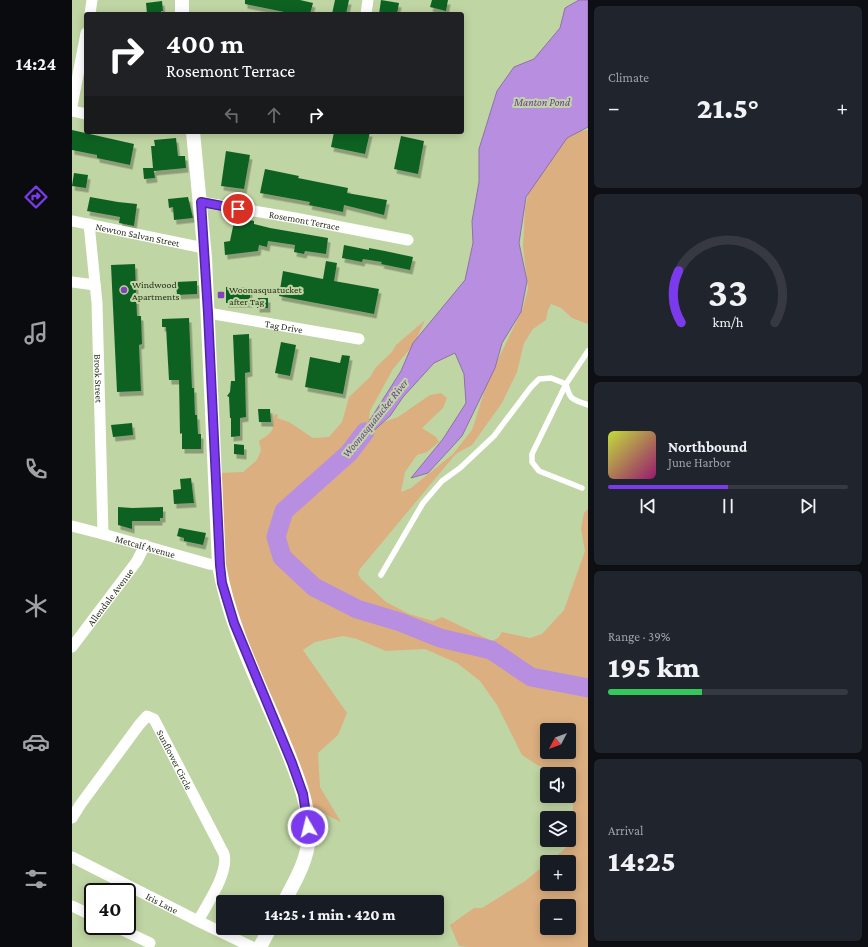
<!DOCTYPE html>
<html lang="en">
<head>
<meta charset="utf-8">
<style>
	:root { --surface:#171b24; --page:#20242c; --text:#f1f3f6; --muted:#9ea1a6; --line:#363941; --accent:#7c3aed }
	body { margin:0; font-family:"Crimson Pro",serif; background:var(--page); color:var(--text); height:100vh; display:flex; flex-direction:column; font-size:15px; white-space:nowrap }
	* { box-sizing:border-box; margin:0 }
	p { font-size:13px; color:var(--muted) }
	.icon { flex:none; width:22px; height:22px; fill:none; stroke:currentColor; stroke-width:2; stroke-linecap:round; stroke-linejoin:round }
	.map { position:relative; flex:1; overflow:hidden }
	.details { display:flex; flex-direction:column; gap:6px; padding:6px; background:#0d0f14; width:280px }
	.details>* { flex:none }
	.banner { position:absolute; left:12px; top:12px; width:380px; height:122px; border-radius:4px; box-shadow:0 2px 10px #0003; background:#202124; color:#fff; overflow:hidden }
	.needle { width:26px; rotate:229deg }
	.fabs { position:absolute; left:468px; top:723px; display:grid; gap:8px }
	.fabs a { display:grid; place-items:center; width:36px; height:36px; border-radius:4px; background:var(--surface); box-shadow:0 2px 10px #0003; font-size:20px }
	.speed { position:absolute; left:12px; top:883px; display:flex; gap:8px; font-size:20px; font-weight:700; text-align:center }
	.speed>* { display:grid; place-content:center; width:52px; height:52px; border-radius:50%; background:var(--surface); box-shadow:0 2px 10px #0003; line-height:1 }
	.speed .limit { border:2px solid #111; border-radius:6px; background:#fff; color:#111 }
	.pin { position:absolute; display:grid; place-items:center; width:34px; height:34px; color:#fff; margin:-17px; border:2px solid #fff; border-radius:50%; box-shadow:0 1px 4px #0007 }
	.me { position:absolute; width:44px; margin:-22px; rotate:352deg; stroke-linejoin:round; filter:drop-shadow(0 0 3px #0008) }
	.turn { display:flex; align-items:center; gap:14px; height:84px; padding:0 16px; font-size:18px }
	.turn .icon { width:52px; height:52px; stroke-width:2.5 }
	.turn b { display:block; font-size:28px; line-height:34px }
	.lanes { display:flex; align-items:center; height:38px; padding:0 16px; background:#0003; justify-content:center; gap:20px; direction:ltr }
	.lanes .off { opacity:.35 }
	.big { font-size:30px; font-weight:800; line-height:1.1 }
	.details .tile { flex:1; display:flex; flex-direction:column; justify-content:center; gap:6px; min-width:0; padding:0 14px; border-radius:6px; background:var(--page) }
	.details .dial { align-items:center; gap:0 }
	.dial svg { height:104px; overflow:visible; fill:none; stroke:var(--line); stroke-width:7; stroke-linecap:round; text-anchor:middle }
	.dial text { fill:var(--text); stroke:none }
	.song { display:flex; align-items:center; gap:12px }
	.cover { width:48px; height:48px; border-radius:6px; background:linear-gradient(135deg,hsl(70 70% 55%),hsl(320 70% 35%)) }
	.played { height:4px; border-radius:2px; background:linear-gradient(90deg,var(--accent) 50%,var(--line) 50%) }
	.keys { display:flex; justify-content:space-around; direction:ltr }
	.heat { display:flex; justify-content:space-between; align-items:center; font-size:22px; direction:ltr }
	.charge { height:6px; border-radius:3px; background:linear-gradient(90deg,#34c759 39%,var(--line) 0) }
	.trip { position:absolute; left:144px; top:895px; width:228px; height:40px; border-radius:4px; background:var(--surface); box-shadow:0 2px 10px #0003; font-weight:800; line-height:40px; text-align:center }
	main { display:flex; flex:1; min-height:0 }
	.dock { display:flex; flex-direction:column; width:72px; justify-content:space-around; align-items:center; background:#090b0e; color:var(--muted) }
	.dock .icon { width:28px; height:28px }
	.dock .current { color:var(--accent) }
	.dock b { font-size:18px; color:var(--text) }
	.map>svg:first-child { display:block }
</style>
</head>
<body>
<main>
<nav class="dock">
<b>14:24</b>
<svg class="icon current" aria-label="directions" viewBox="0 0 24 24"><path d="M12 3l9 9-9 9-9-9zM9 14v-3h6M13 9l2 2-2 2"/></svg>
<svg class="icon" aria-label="music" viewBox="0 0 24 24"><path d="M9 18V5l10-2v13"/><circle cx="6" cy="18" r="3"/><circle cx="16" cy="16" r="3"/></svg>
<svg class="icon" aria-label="phone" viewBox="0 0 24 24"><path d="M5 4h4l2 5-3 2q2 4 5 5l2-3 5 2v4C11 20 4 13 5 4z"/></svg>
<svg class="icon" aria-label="climate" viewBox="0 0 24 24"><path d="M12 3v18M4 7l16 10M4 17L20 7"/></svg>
<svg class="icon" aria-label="car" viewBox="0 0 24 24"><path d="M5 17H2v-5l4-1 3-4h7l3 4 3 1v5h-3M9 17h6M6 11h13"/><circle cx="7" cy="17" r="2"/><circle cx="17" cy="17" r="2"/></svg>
<svg class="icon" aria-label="filters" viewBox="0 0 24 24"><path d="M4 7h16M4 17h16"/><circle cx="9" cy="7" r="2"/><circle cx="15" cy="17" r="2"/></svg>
</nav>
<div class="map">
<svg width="516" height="947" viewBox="0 0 516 947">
	<defs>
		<filter id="shadow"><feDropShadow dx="2.5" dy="4.5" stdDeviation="0" flood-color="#0004"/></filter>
	</defs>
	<rect width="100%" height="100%" fill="#c0d5a4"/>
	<path fill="#dcaf80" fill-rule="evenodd" d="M516,130V324L500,318L489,308L479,304L476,310L474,320L461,329L452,343L445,372L430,403L400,445L387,452L382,456L288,569L286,574L289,579L314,602L337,614L361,621L370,617L420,641L426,638L430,632L458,638L470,634L492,610L513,551L509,528L512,513L516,509V947H396L387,946L378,925L402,908H410L453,881L475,863V884H497V862H477L495,847V840H497V826L503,819L501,815V804L494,796H497V774H485L484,772L465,765L450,755L425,705L408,681L385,663L353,649L314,651L285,639L271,636L243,642L231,650L275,713L266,735L246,753L248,787L269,822L239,807L173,650L150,560L146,473L171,472L185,460L189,450L187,441C192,437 200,434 201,427C202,422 200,419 203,414L206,415L205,418L217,422L241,438L257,437L270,422L277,397L298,377L304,367L320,352L324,345L353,320L342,344L321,369L298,411L297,418L306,424L326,417L358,395L369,393L375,398L371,408L350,428L364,437L367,442L355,452L345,455L333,472L329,492L339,488L381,454L400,430L416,380L451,308L456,288L451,247L453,208L456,195L473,159L481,147L501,132ZM475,730H497V752H475ZM475,906H497V928H475Z"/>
	<polygon fill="#b88fe0" stroke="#8d72a5" points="507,0 516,0 516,127 495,138 454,197 447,243 455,281 449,312 430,343 423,368 390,436 356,473 339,478 371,439 394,403 392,374 383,353 362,363 331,397 318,416 277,453 329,371 341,343 393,280 401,243 400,221 407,182 407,149 425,91 442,67 462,59 488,28 493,8"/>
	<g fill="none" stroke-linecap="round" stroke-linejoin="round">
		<polyline stroke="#b88fe0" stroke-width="19" points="293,432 277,453 212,511 204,537 210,557 242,587 285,609 328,622 368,638 419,650 459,677 516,688"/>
	</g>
	<g fill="#106223" filter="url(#shadow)">
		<polygon points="173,0 228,0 241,3 238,14 222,14 173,4"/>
		<polygon points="263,0 277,0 274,14 260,14"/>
		<polygon points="309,0 327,3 325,14 307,14"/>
		<polygon points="360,0 376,0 374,11 358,7"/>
		<polygon points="90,1 91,11 89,11 89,14 75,14 74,3"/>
		<polygon points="0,130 62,144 58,165 25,158 25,155 0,150"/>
		<polygon points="262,132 298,132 293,154 259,147"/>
		<polygon points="329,136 352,141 346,174 322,169"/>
		<polygon points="104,138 106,156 113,156 114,168 82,171 83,178 72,179 71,168 81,168 79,146 83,146 82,140"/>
		<polygon points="154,151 178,155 172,189 149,186"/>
		<polygon points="193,169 227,176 226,178 276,188 275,193 315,200 312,215 272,205 271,212 237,205 238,202 188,193"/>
		<polygon points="2,173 16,175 14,188 0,186"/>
		<polygon points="18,197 46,202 65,204 62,226 47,223 48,217 15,211"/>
		<polygon points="116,197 121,218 102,220 101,207 97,208 96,199"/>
		<polygon points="163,217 182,221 182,224 198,228 256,238 254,254 233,251 232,254 222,252 223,245 196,241 195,247 187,245 186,251 153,255 152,242 158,241"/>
		<polygon points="272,245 297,250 297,248 313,251 341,257 338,270 309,264 310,262 291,259 290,262 270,258"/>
		<polygon points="254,261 265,263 262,281 307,289 302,314 207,296 211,271 251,279"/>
		<polygon points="63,264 65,316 69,316 70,344 67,345 69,391 45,392 39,265"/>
		<polygon points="125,281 125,294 105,295 104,282"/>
		<polygon points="154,287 178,288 178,303 154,303"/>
		<polygon points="186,298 196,298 196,308 185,308"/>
		<polygon points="117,318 120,388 122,388 123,415 125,415 126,434 129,434 129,449 110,449 110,433 108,434 107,380 97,380 94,327 90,327 90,319"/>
		<polygon points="177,334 178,372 173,373 174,417 168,418 168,436 159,437 159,418 158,418 157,397 155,396 158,392 159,381 163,381 161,335"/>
		<polygon points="209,342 224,345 218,376 203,373"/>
		<polygon points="270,355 278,356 271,394 233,387 238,357 268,363"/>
		<polygon points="186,409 198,409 199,422 187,422"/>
		<polygon points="60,423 61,435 41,437 39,425"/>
		<polygon points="162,444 172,445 172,455 162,454"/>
		<polygon points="119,478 122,503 102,504 101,490 109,489 108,479"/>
		<polygon points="46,507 60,508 91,507 91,518 88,518 88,521 60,521 60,529 46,525"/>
		<polygon points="107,528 134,533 131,545 112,541 112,538 105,536"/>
	</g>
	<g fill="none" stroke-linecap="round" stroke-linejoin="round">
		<g stroke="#fff" stroke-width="5.5">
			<path d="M516,351L494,384C498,401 501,399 516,405"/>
			<polyline points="309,575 351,503 370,481 388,468 422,436 459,387 467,379 479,378 494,384 460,454 460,462 467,471 510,488"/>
		</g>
		<g stroke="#fff" stroke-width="11">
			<polyline points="18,14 20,0"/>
			<polyline points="294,14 296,0"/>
			<polyline points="0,106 14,33"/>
			<polyline points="0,111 14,114"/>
			<path id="s1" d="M129,202L223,218L336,240"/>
			<path id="s2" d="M0,221L132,248"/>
			<path id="s3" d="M17,224L25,303L31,534"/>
			<polyline points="0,282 23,285"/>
			<path id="s4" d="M136,313L287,339"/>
			<path id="s5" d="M0,526L31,534L137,564L147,565"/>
			<path id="s6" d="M0,647L65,561L73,545"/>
			<path id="s7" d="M0,818L8,805L67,725L75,716L82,719L152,854C157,873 135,904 126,921"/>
			<path id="s8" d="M0,857L126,921L180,947"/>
			<polyline points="0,906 21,916"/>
			<polyline points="42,926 78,943"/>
		</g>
		<g stroke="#fff" stroke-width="14">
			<polyline points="110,0 110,14"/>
			<path d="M121,132L133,258L147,565C157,624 185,679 208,733C221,766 238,801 237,837C235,862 223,881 212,902"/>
			<polyline points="188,947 198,928"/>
		</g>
	</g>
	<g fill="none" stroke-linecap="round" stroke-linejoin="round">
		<g stroke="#51269a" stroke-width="10">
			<polyline id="route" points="166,209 129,202 136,313 148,565 150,583 162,623 220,763 231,794 236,827"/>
		</g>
		<use href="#route" stroke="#7c3aed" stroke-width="7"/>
	</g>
	<g fill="#8241b6" stroke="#c0d5a4" stroke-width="1.5">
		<circle cx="52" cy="290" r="4"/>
		<rect x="145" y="291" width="8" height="8" rx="2"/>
	</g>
	<g text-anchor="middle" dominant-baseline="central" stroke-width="4" stroke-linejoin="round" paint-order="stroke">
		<g font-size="10" fill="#28301c" stroke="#c0d5a4">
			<text stroke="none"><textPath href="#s1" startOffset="105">Rosemont Terrace</textPath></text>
			<text stroke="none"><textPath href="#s2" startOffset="67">Newton Salvan Street</textPath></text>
			<text stroke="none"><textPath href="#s4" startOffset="77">Tag Drive</textPath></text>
			<text stroke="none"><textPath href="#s3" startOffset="155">Brook Street</textPath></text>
			<text stroke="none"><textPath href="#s5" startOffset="76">Metcalf Avenue</textPath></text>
			<text stroke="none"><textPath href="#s6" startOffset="63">Allendale Avenue</textPath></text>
			<text stroke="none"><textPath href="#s7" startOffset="180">Sunflower Circle</textPath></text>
			<text stroke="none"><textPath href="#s8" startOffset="101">Iris Lane</textPath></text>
		</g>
		<g font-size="10" fill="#28301c" stroke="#c0d5a4" text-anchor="start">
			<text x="60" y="284">Windwood<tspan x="60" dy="12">Apartments</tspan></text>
			<text x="157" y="289">Woonasquatucket<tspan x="157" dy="12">after Tag</tspan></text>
		</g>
		<g font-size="11" font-style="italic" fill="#6c3897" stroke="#c0d5a4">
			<text x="470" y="102">Manton Pond</text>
			<text transform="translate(303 418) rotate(-51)">Woonasquatucket River</text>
		</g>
	</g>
</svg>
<div class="fabs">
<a><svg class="needle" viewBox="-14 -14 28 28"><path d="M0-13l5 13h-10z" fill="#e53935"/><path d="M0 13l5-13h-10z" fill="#9ea1a6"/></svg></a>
<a><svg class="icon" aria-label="sound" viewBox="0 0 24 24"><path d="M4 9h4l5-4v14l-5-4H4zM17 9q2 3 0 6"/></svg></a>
<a><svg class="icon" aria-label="layers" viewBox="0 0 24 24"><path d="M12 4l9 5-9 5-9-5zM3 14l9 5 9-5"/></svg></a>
<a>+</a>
<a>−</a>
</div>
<div class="speed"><div class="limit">40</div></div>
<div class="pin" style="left:166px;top:209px;background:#d93025"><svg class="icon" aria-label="arrive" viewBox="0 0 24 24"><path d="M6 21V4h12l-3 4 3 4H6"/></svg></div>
<svg class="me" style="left:236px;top:827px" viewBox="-20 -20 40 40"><circle r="17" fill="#7c3aed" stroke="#fff" stroke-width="3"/><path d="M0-11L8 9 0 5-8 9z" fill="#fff"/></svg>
<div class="trip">14:25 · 1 min · 420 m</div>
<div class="banner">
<div class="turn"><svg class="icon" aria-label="right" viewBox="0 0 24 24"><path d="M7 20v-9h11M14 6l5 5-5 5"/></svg><div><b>400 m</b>Rosemont Terrace</div></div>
<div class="lanes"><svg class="icon off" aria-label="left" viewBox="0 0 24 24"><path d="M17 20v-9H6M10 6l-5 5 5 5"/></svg><svg class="icon off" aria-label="ahead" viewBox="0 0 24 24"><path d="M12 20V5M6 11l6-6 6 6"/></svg><svg class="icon" aria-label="right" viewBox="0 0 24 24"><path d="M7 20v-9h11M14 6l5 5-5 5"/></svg></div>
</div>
</div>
<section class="details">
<div class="tile"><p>Climate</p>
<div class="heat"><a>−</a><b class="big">21.5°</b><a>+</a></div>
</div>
<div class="tile dial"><svg viewBox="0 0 100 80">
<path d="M14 69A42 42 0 1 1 86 69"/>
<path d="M14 69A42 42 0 0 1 12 29" stroke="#7c3aed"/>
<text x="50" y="56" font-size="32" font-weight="700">33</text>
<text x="50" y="72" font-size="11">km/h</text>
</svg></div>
<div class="tile">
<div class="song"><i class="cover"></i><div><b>Northbound</b><p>June Harbor</p></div></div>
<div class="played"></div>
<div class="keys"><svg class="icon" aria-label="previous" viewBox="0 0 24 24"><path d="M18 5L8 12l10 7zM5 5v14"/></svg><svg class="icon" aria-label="pause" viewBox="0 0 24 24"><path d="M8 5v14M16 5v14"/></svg><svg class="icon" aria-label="next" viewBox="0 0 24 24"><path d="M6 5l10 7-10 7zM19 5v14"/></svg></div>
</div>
<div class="tile"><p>Range · 39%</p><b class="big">195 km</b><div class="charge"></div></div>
<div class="tile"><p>Arrival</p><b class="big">14:25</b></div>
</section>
</main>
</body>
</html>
